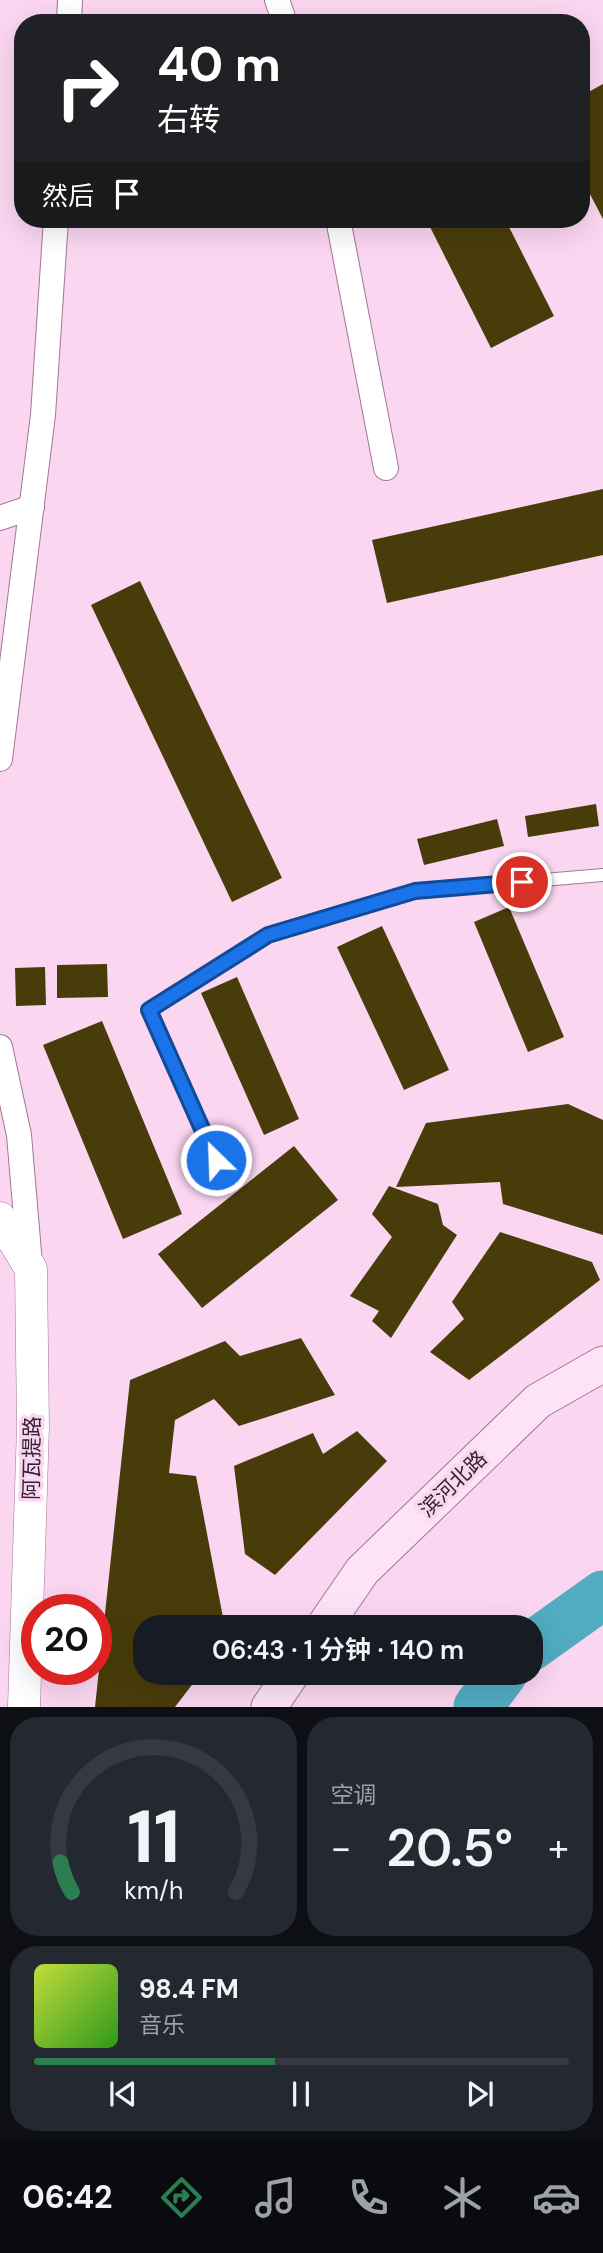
<!DOCTYPE html>
<html lang="zh">
<head>
<meta charset="utf-8">
<style>
	:root { --surface:#171b24; --page:#242831; --text:#f1f3f6; --muted:#9ea1a6; --line:#363941; --accent:#2a7e51 }
	body { margin:0; font-family:"DM Sans","Noto Sans SC",sans-serif; background:var(--page); color:var(--text); height:100vh; display:flex; flex-direction:column; font-size:26px; white-space:nowrap }
	* { box-sizing:border-box; margin:0 }
	p { font-size:23px; color:var(--muted) }
	.icon { flex:none; width:38px; height:38px; fill:none; stroke:currentColor; stroke-width:2; stroke-linecap:round; stroke-linejoin:round }
	.map { position:relative; height:1707px; overflow:hidden }
	.sheet { display:flex; flex-direction:column; gap:10px; padding:10px; background:#0d0f14; flex:1 }
	.sheet>* { flex:none }
	.hud { position:absolute; left:14px; top:14px; width:576px; height:214px; border-radius:28px; box-shadow:0 7px 28px #0002; background:#202124; color:#fff; overflow:hidden }
	.speed { position:absolute; left:21px; top:1594px; display:flex; gap:14px; font-size:35px; font-weight:700; text-align:center }
	.speed>* { display:grid; place-content:center; width:91px; height:91px; border-radius:50%; background:var(--surface); box-shadow:0 7px 28px #0002; line-height:1 }
	.speed .limit { border:10px solid #d22; background:#fff; color:#111 }
	.pin { position:absolute; display:grid; place-items:center; width:60px; height:60px; color:#fff; margin:-30px; border:4px solid #fff; border-radius:50%; box-shadow:0 2px 7px #0007 }
	.me { position:absolute; width:77px; margin:-38px; rotate:336deg; stroke-linejoin:round; filter:drop-shadow(0 0 5px #0008) }
	.turn { display:flex; align-items:center; gap:24px; height:147px; padding:0 28px; font-size:32px }
	.turn .icon { width:91px; height:91px; stroke-width:2.5 }
	.turn b { display:block; font-size:49px; line-height:60px }
	.then { display:flex; align-items:center; height:66px; padding:0 28px; background:#0003; gap:14px; font-size:26px }
	.big { font-size:52px; font-weight:600; line-height:1.1 }
	.sheet .widget { flex:1; display:flex; flex-direction:column; justify-content:center; gap:10px; min-width:0; padding:0 24px; border-radius:28px; background:var(--page) }
	.sheet .dial { align-items:center; gap:0 }
	.dial svg { height:182px; overflow:visible; fill:none; stroke:var(--line); stroke-width:7; stroke-linecap:round; text-anchor:middle }
	.dial text { fill:var(--text); stroke:none }
	.song { display:flex; align-items:center; gap:21px }
	.cover { width:84px; height:84px; border-radius:10px; background:linear-gradient(135deg,hsl(70 70% 55%),hsl(110 70% 35%)) }
	.played { height:7px; border-radius:4px; background:linear-gradient(90deg,var(--accent) 45%,var(--line) 45%) }
	.keys { display:flex; justify-content:space-around; direction:ltr }
	.heat { display:flex; justify-content:space-between; align-items:center; font-size:38px; direction:ltr }
	.sheet .tiles { flex:1; display:grid; gap:10px; grid-template-columns:1fr 1fr }
	.widget:last-child { grid-column:span 2 }
	.trip { position:absolute; left:133px; top:1615px; width:410px; height:70px; border-radius:28px; background:var(--surface); box-shadow:0 7px 28px #0002; font-weight:600; line-height:70px; text-align:center }
	.menu { display:flex; height:112px; justify-content:space-around; align-items:center; background:#090b0e; color:var(--muted) }
	.menu .icon { width:49px; height:49px }
	.menu .current { color:var(--accent) }
	.menu b { font-size:32px; color:var(--text) }
	.map>svg:first-child { display:block }
</style>
</head>
<body>
<div class="map">
<svg width="603" height="1707" viewBox="0 0 603 1707">
	<rect width="100%" height="100%" fill="#fbd6f1"/>
	<g fill="none" stroke-linecap="round" stroke-linejoin="round">
		<g stroke="#51acc2" stroke-width="49">
			<polyline points="530,1647 603,1595"/>
			<polyline points="478,1707 503,1673"/>
		</g>
	</g>
	<g fill="#483d0a">
		<polygon points="603,84 603,219 581,177 581,96"/>
		<polygon points="426,219 505,219 554,316 491,348"/>
		<polygon points="603,489 603,555 387,603 372,540"/>
		<polygon points="140,581 282,878 232,902 91,605"/>
		<polygon points="596,804 599,826 528,837 525,816"/>
		<polygon points="497,819 504,846 424,865 417,839"/>
		<polygon points="509,907 564,1037 528,1052 474,922"/>
		<polygon points="382,926 449,1070 404,1090 337,947"/>
		<polygon points="107,964 108,997 57,998 57,965"/>
		<polygon points="45,967 46,1005 16,1006 15,968"/>
		<polygon points="237,977 299,1119 264,1135 201,993"/>
		<polygon points="102,1021 182,1214 123,1239 43,1045"/>
		<polygon points="568,1104 603,1120 603,1235 503,1204 500,1182 396,1187 426,1123"/>
		<polygon points="294,1146 338,1200 202,1308 158,1254"/>
		<polygon points="389,1186 438,1204 443,1225 457,1235 391,1338 372,1321 379,1311 350,1296 392,1237 372,1214"/>
		<polygon points="500,1232 592,1262 600,1280 469,1380 430,1352 464,1319 452,1302"/>
		<polygon points="301,1338 335,1395 239,1426 214,1399 175,1420 169,1473 196,1476 225,1628 145,1628 145,1673 201,1673 175,1707 95,1707 130,1380 225,1341 240,1356"/>
		<polygon points="357,1431 387,1461 275,1575 245,1554 234,1466 313,1433 323,1454"/>
	</g>
	<g fill="none" stroke-linecap="round" stroke-linejoin="round">
		<g stroke="#a17796" stroke-width="14">
			<polyline id="service" points="216,1160 149,1010 268,935 415,891 603,875"/>
		</g>
		<g stroke="#a17796" stroke-width="26">
			<g id="minor">
				<polyline points="277,0 285,23"/>
				<polyline points="69,23 70,0"/>
				<polyline points="338,219 386,468"/>
				<polyline points="0,518 32,507"/>
				<polyline points="0,759 43,415 56,219"/>
				<polyline points="0,1047 19,1135 30,1264"/>
			</g>
		</g>
		<g stroke="#a17796" stroke-width="33">
			<polyline id="tertiary" points="0,1218 31,1269 33,1427 24,1707"/>
		</g>
		<g stroke="#a17796" stroke-width="37">
			<g id="secondary">
				<polyline points="323,1628 362,1571 538,1401 603,1364"/>
				<polyline points="269,1707 292,1673"/>
			</g>
		</g>
		<use href="#service" stroke="#fff" stroke-width="12"/>
		<use href="#minor" stroke="#fff" stroke-width="24"/>
		<use href="#tertiary" stroke="#fff" stroke-width="32"/>
		<use href="#secondary" stroke="#fde3f7" stroke-width="35"/>
	</g>
	<g fill="none" stroke-linecap="round" stroke-linejoin="round">
		<g stroke="#114b97" stroke-width="18">
			<polyline id="route" points="216,1160 149,1010 268,935 415,891 522,882"/>
		</g>
		<use href="#route" stroke="#1a73e8" stroke-width="12"/>
	</g>
	<g text-anchor="middle" dominant-baseline="central" stroke-width="7" stroke-linejoin="round" paint-order="stroke">
		<g font-size="21" fill="#342330" stroke="#fbd6f1">
			<text transform="translate(32 1458) rotate(-89)">阿瓦提路</text>
			<text transform="translate(453 1484) rotate(-44)">滨河北路</text>
		</g>
	</g>
</svg>
<div class="speed"><div class="limit">20</div></div>
<div class="pin" style="left:522px;top:882px;background:#d93025"><svg class="icon" aria-label="arrive" viewBox="0 0 24 24"><path d="M6 21V4h12l-3 4 3 4H6"/></svg></div>
<svg class="me" style="left:216px;top:1160px" viewBox="-20 -20 40 40"><circle r="17" fill="#1a73e8" stroke="#fff" stroke-width="3"/><path d="M0-11L8 9 0 5-8 9z" fill="#fff"/></svg>
<div class="trip">06:43 · 1 分钟 · 140 m</div>
<div class="hud">
<div class="turn"><svg class="icon" aria-label="right" viewBox="0 0 24 24"><path d="M7 20v-9h11M14 6l5 5-5 5"/></svg><div><b>40 m</b>右转</div></div>
<div class="then">然后<svg class="icon" aria-label="arrive" viewBox="0 0 24 24"><path d="M6 21V4h12l-3 4 3 4H6"/></svg></div>
</div>
</div>
<section class="sheet">
<div class="tiles">
<div class="widget dial"><svg viewBox="0 0 100 80">
<path d="M14 69A42 42 0 1 1 86 69"/>
<path d="M14 69A42 42 0 0 1 9 56" stroke="#2a7e51"/>
<text x="50" y="56" font-size="32" font-weight="700">11</text>
<text x="50" y="72" font-size="11">km/h</text>
</svg></div>
<div class="widget"><p>空调</p>
<div class="heat"><a>−</a><b class="big">20.5°</b><a>+</a></div>
</div>
<div class="widget">
<div class="song"><i class="cover"></i><div><b>98.4 FM</b><p>音乐</p></div></div>
<div class="played"></div>
<div class="keys"><svg class="icon" aria-label="previous" viewBox="0 0 24 24"><path d="M18 5L8 12l10 7zM5 5v14"/></svg><svg class="icon" aria-label="pause" viewBox="0 0 24 24"><path d="M8 5v14M16 5v14"/></svg><svg class="icon" aria-label="next" viewBox="0 0 24 24"><path d="M6 5l10 7-10 7zM19 5v14"/></svg></div>
</div>
</div>
</section>
<nav class="menu">
<b>06:42</b>
<svg class="icon current" aria-label="directions" viewBox="0 0 24 24"><path d="M12 3l9 9-9 9-9-9zM9 14v-3h6M13 9l2 2-2 2"/></svg>
<svg class="icon" aria-label="music" viewBox="0 0 24 24"><path d="M9 18V5l10-2v13"/><circle cx="6" cy="18" r="3"/><circle cx="16" cy="16" r="3"/></svg>
<svg class="icon" aria-label="phone" viewBox="0 0 24 24"><path d="M5 4h4l2 5-3 2q2 4 5 5l2-3 5 2v4C11 20 4 13 5 4z"/></svg>
<svg class="icon" aria-label="climate" viewBox="0 0 24 24"><path d="M12 3v18M4 7l16 10M4 17L20 7"/></svg>
<svg class="icon" aria-label="car" viewBox="0 0 24 24"><path d="M5 17H2v-5l4-1 3-4h7l3 4 3 1v5h-3M9 17h6M6 11h13"/><circle cx="7" cy="17" r="2"/><circle cx="17" cy="17" r="2"/></svg>
</nav>
</body>
</html>
